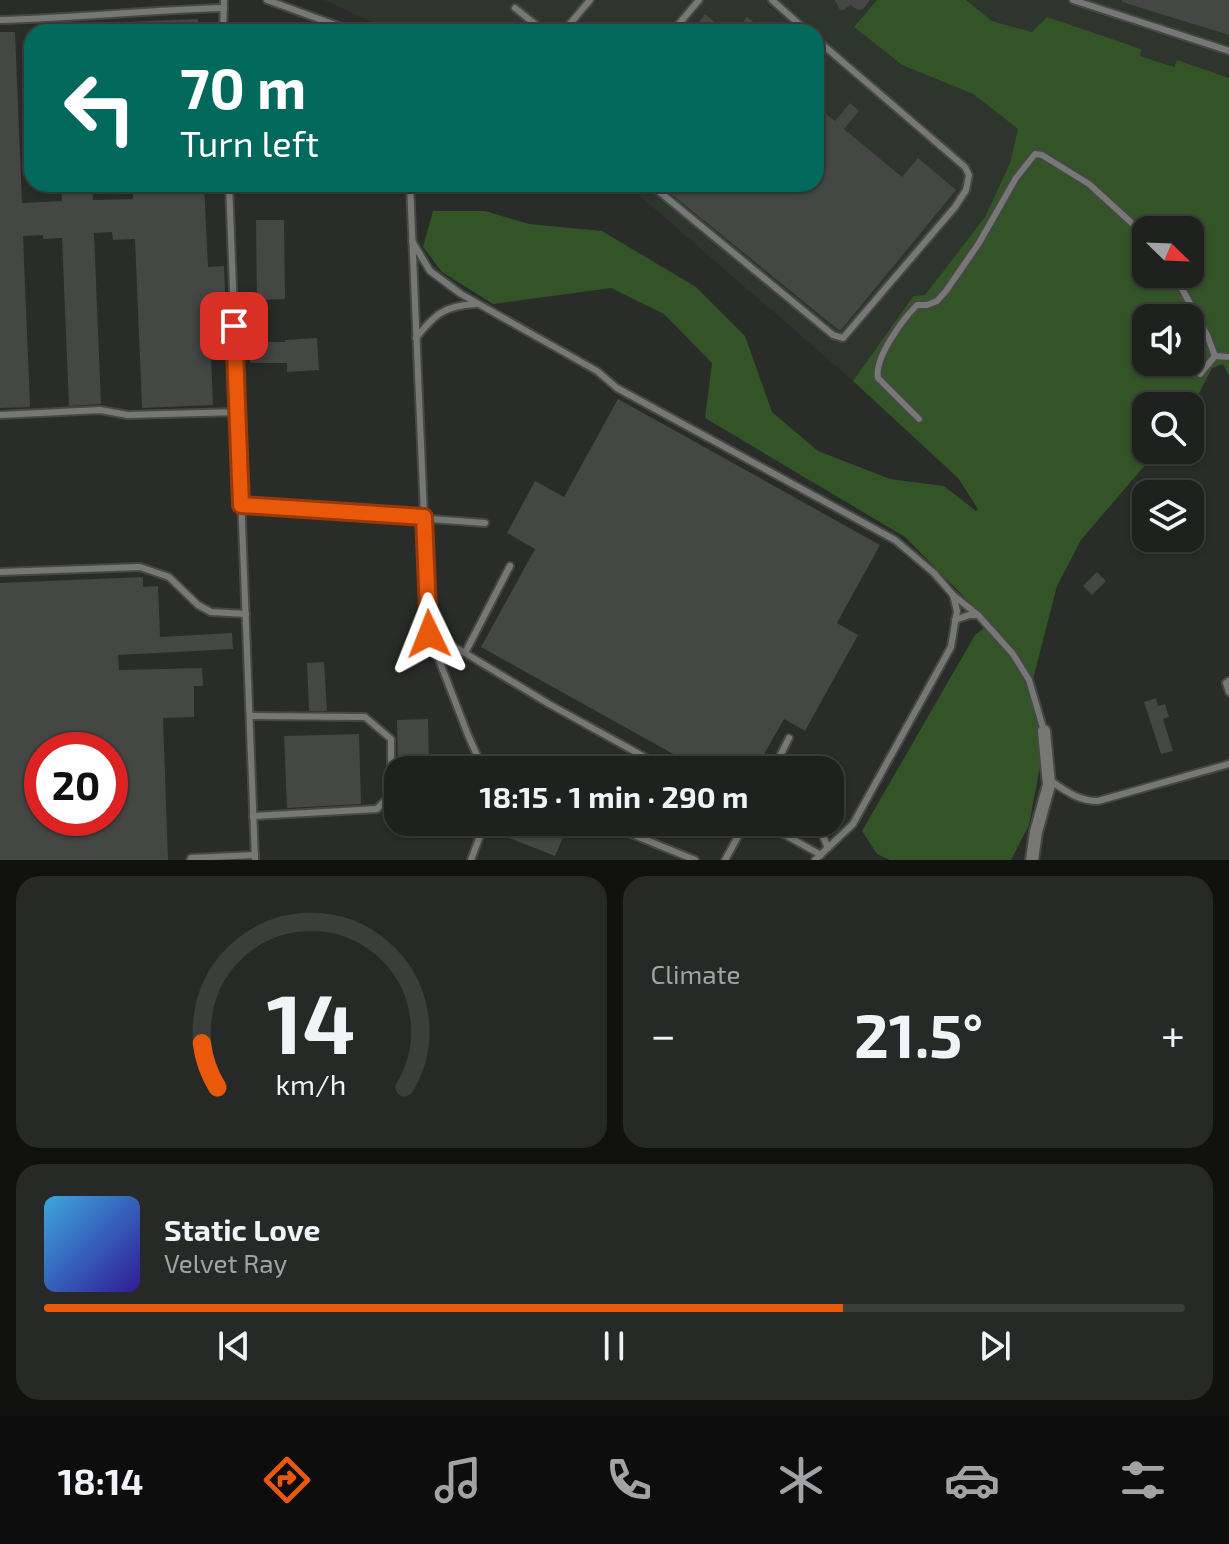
<!DOCTYPE html>
<html lang="en">
<head>
<meta charset="utf-8">
<style>
	:root { --surface:#1f211e; --page:#272927; --text:#f1f3f6; --muted:#a1a3a4; --line:#3c3e3c; --accent:#ea580c }
	body { margin:0; font-family:"Exo 2",sans-serif; background:var(--page); color:var(--text); height:100vh; display:flex; flex-direction:column; font-size:30px; white-space:nowrap }
	* { box-sizing:border-box; margin:0 }
	p { font-size:26px; color:var(--muted) }
	.icon { flex:none; width:44px; height:44px; fill:none; stroke:currentColor; stroke-width:2; stroke-linecap:round; stroke-linejoin:round }
	.map { position:relative; height:860px; overflow:hidden }
	.sheet { display:flex; flex-direction:column; gap:16px; padding:16px; background:#111210; flex:1 }
	.sheet>* { flex:none }
	.top-card { position:absolute; left:24px; top:24px; width:800px; height:168px; border-radius:24px; box-shadow:0 2px 6px #0004,0 0 0 2px var(--line); background:#00695c; color:#fff; overflow:hidden }
	.needle { width:52px; rotate:113deg }
	.tools { position:absolute; left:1132px; top:216px; display:grid; gap:16px }
	.tools a { display:grid; place-items:center; width:72px; height:72px; border-radius:16px; background:var(--surface); box-shadow:0 2px 6px #0004,0 0 0 2px var(--line); font-size:40px }
	.speed { position:absolute; left:24px; top:732px; display:flex; gap:16px; font-size:40px; font-weight:700; text-align:center }
	.speed>* { display:grid; place-content:center; width:104px; height:104px; border-radius:50%; background:var(--surface); box-shadow:0 2px 6px #0004,0 0 0 2px var(--line); line-height:1 }
	.speed .limit { border:12px solid #d22; background:#fff; color:#111 }
	.pin { position:absolute; display:grid; place-items:center; width:68px; height:68px; color:#fff; margin:-34px; border-radius:16px; box-shadow:0 4px 12px #0006 }
	.me { position:absolute; width:88px; margin:-44px; rotate:358deg; stroke-linejoin:round; filter:drop-shadow(0 0 6px #0008) }
	.turn { display:flex; align-items:center; gap:28px; height:168px; padding:0 24px; font-size:36px }
	.turn .icon { width:104px; height:104px; stroke-width:2.5 }
	.turn b { display:block; font-size:56px; line-height:68px }
	.big { font-size:60px; font-weight:700; line-height:1.1 }
	.sheet .tile { flex:1; display:flex; flex-direction:column; justify-content:center; gap:12px; min-width:0; padding:0 28px; border-radius:24px; background:var(--page) }
	.sheet .dial { align-items:center; gap:0 }
	.dial svg { height:208px; overflow:visible; fill:none; stroke:var(--line); stroke-width:7; stroke-linecap:round; text-anchor:middle }
	.dial text { fill:var(--text); stroke:none }
	.song { display:flex; align-items:center; gap:24px }
	.cover { width:96px; height:96px; border-radius:12px; background:linear-gradient(135deg,hsl(200 70% 55%),hsl(250 70% 35%)) }
	.played { height:8px; border-radius:4px; background:linear-gradient(90deg,var(--accent) 70%,var(--line) 70%) }
	.keys { display:flex; justify-content:space-around; direction:ltr }
	.heat { display:flex; justify-content:space-between; align-items:center; font-size:44px; direction:ltr }
	.sheet .tiles { flex:1; display:grid; gap:16px; grid-template-columns:1fr 1fr }
	.tile:last-child { grid-column:span 2 }
	.trip { position:absolute; left:384px; top:756px; width:460px; height:80px; border-radius:24px; background:var(--surface); box-shadow:0 2px 6px #0004,0 0 0 2px var(--line); font-weight:700; line-height:80px; text-align:center }
	.tab-bar { display:flex; height:128px; justify-content:space-around; align-items:center; background:#0c0d0c; color:var(--muted) }
	.tab-bar .icon { width:56px; height:56px }
	.tab-bar .current { color:var(--accent) }
	.tab-bar b { font-size:36px; color:var(--text) }
	.map>svg:first-child { display:block }
</style>
</head>
<body>
<div class="map">
<svg width="1229" height="860" viewBox="0 0 1229 860">
	<rect width="100%" height="100%" fill="#292c28"/>
	<g fill="#2e352c">
		<polygon points="324,0 877,0 854,27 902,65 973,94 1018,129 1010,163 985,217 925,295 912,296 853,381 626,184 816,184 816,32 393,32"/>
		<polygon points="966,0 1229,0 1229,75 1227,78 1177,60 1174,67 1139,56 1141,49 1032,32 992,21"/>
	</g>
	<path fill="#335427" fill-rule="evenodd" d="M877,0H966L992,21L1032,32L1047,17L1141,49L1140,56L1174,67L1177,60L1229,78V376L1223,364L1212,368L1190,411V406H1146V450H1158L1081,540L1057,586L1033,679L1044,745L1029,825L1011,860H890L877,854L862,831L975,635L990,623L905,537L705,418L712,363L664,314L611,288L493,304L442,272L423,247L433,211H485L529,224L602,231L696,287L745,336L772,412L818,451L890,479L944,486L976,511L978,509L958,478L853,381L913,296L925,295L985,217L1010,163L1018,129L973,94L902,65L854,27ZM1146,230H1190V274H1146ZM1146,318H1190V362H1146Z"/>
	<g fill="#444743" fill-rule="evenodd">
		<polygon points="835,0 870,0 863,9 858,10 851,5 843,10 840,10"/>
		<polygon points="1122,0 1229,0 1229,35 1122,2"/>
		<polygon points="705,14 727,32 691,32"/>
		<polygon points="747,17 766,32 735,32"/>
		<polygon points="198,19 198,32 126,32 126,22"/>
		<polygon points="0,32 15,32 22,203 62,201 61,184 92,184 93,200 133,199 133,184 204,184 208,267 224,266 228,357 211,357 213,405 142,408 135,239 113,240 112,232 94,233 101,404 69,406 62,238 43,239 43,235 23,236 30,407 0,408"/>
		<polygon points="850,103 859,111 844,129 902,177 918,158 956,190 840,331 659,184 816,184 816,106 835,121"/>
		<polygon points="256,220 284,220 285,299 257,300"/>
		<polygon points="317,338 319,370 287,372 287,363 250,363 250,342 285,342 285,340"/>
		<polygon points="618,399 880,545 837,623 858,635 805,731 784,719 755,770 702,770 481,647 535,549 507,533 535,481 564,497"/>
		<polygon points="1097,572 1106,581 1092,595 1083,586"/>
		<path d="M143,577V587L158,586L160,637L232,633L233,649L118,655L119,670L202,668L203,686H194V717L163,718L168,860H0V583ZM42,750H110V818H42Z"/>
		<polygon points="324,662 327,711 309,711 307,663"/>
		<polygon points="1156,698 1158,706 1165,704 1169,717 1163,719 1173,751 1161,754 1144,702"/>
		<polygon points="428,719 429,770 398,770 397,720"/>
		<polygon points="359,734 361,804 287,808 284,736"/>
		<polygon points="498,822 537,822 565,833 555,856 494,832"/>
	</g>
	<g fill="none" stroke-linecap="round" stroke-linejoin="round">
		<g stroke="#454844" stroke-width="10">
			<g id="service">
				<polyline points="267,0 355,32"/>
				<polyline points="772,0 808,32"/>
				<polyline points="1073,0 1229,51"/>
				<polyline points="515,8 545,32"/>
				<path d="M0,20C75,18 149,10 224,8"/>
				<polyline points="223,32 224,0"/>
				<polyline points="563,32 590,0"/>
				<polyline points="672,32 699,0"/>
				<polyline points="229,184 255,860"/>
				<polyline points="410,184 429,634 468,735 480,762 489,770"/>
				<polyline points="650,184 833,335 843,338 955,207 966,190 969,175 965,167 816,39"/>
				<polyline points="412,241 430,271 461,294 597,371 617,388 895,540 934,573 953,595 957,611 951,647 853,824 815,860"/>
				<polyline points="1174,274 1207,335 1215,356 1229,357"/>
				<path d="M416,338C435,314 444,306 475,304"/>
				<polyline points="1200,374 1215,356"/>
				<polyline points="0,415 100,410 128,415 238,412"/>
				<path d="M919,419L878,378C874,358 903,319 917,305H927L937,301L946,291L979,243L1016,178L1035,154L1042,155L1089,184L1146,236"/>
				<polyline points="241,505 485,523"/>
				<polyline points="0,572 140,567 169,577 198,605 211,612 246,614"/>
				<polyline points="953,595 978,615"/>
				<polyline points="955,620 969,615 978,615 1013,654 1029,680 1044,731"/>
				<polyline points="429,634 465,653 510,566"/>
				<polyline points="465,653 549,704 668,770"/>
				<polyline points="1229,681 1226,683 1229,692"/>
				<polyline points="250,716 365,717 391,739 391,794 377,809 253,816"/>
				<polyline points="773,770 789,738"/>
				<path d="M1051,781C1067,792 1079,801 1098,801L1229,764"/>
				<polyline points="602,822 695,860"/>
				<polyline points="762,822 821,855"/>
				<polyline points="810,822 822,834 828,848"/>
				<polyline points="190,860 191,858 255,855"/>
				<polyline points="471,860 485,822"/>
				<polyline points="725,860 746,822"/>
			</g>
		</g>
		<g stroke="#454844" stroke-width="16">
			<polyline id="minor" points="1032,860 1036,832 1049,785 1044,731"/>
		</g>
		<use href="#service" stroke="#777876" stroke-width="6"/>
		<use href="#minor" stroke="#777876" stroke-width="12"/>
	</g>
	<g fill="none" stroke-linecap="round" stroke-linejoin="round">
		<g stroke="#983908" stroke-width="20">
			<polyline id="route" points="234,326 241,505 424,517 429,634"/>
		</g>
		<use href="#route" stroke="#ea580c" stroke-width="14"/>
	</g>
</svg>
<div class="tools">
<a><svg class="needle" viewBox="-14 -14 28 28"><path d="M0-13l5 13h-10z" fill="#e53935"/><path d="M0 13l5-13h-10z" fill="#a1a3a4"/></svg></a>
<a><svg class="icon" aria-label="sound" viewBox="0 0 24 24"><path d="M4 9h4l5-4v14l-5-4H4zM17 9q2 3 0 6"/></svg></a>
<a><svg class="icon" aria-label="search" viewBox="0 0 24 24"><circle cx="10" cy="10" r="6"/><path d="M15 15l6 6"/></svg></a>
<a><svg class="icon" aria-label="layers" viewBox="0 0 24 24"><path d="M12 4l9 5-9 5-9-5zM3 14l9 5 9-5"/></svg></a>
</div>
<div class="speed"><div class="limit">20</div></div>
<div class="pin" style="left:234px;top:326px;background:#d93025"><svg class="icon" aria-label="arrive" viewBox="0 0 24 24"><path d="M6 21V4h12l-3 4 3 4H6"/></svg></div>
<svg class="me" style="left:429px;top:634px" viewBox="-20 -20 40 40"><path d="M0-17L14 15 0 8-14 15z" fill="#ea580c" stroke="#fff" stroke-width="4"/></svg>
<div class="trip">18:15 · 1 min · 290 m</div>
<div class="top-card">
<div class="turn"><svg class="icon" aria-label="left" viewBox="0 0 24 24"><path d="M17 20v-9H6M10 6l-5 5 5 5"/></svg><div><b>70 m</b>Turn left</div></div>
</div>
</div>
<section class="sheet">
<div class="tiles">
<div class="tile dial"><svg viewBox="0 0 100 80">
<path d="M14 69A42 42 0 1 1 86 69"/>
<path d="M14 69A42 42 0 0 1 8 52" stroke="#ea580c"/>
<text x="50" y="56" font-size="32" font-weight="700">14</text>
<text x="50" y="72" font-size="11">km/h</text>
</svg></div>
<div class="tile"><p>Climate</p>
<div class="heat"><a>−</a><b class="big">21.5°</b><a>+</a></div>
</div>
<div class="tile">
<div class="song"><i class="cover"></i><div><b>Static Love</b><p>Velvet Ray</p></div></div>
<div class="played"></div>
<div class="keys"><svg class="icon" aria-label="previous" viewBox="0 0 24 24"><path d="M18 5L8 12l10 7zM5 5v14"/></svg><svg class="icon" aria-label="pause" viewBox="0 0 24 24"><path d="M8 5v14M16 5v14"/></svg><svg class="icon" aria-label="next" viewBox="0 0 24 24"><path d="M6 5l10 7-10 7zM19 5v14"/></svg></div>
</div>
</div>
</section>
<nav class="tab-bar">
<b>18:14</b>
<svg class="icon current" aria-label="directions" viewBox="0 0 24 24"><path d="M12 3l9 9-9 9-9-9zM9 14v-3h6M13 9l2 2-2 2"/></svg>
<svg class="icon" aria-label="music" viewBox="0 0 24 24"><path d="M9 18V5l10-2v13"/><circle cx="6" cy="18" r="3"/><circle cx="16" cy="16" r="3"/></svg>
<svg class="icon" aria-label="phone" viewBox="0 0 24 24"><path d="M5 4h4l2 5-3 2q2 4 5 5l2-3 5 2v4C11 20 4 13 5 4z"/></svg>
<svg class="icon" aria-label="climate" viewBox="0 0 24 24"><path d="M12 3v18M4 7l16 10M4 17L20 7"/></svg>
<svg class="icon" aria-label="car" viewBox="0 0 24 24"><path d="M5 17H2v-5l4-1 3-4h7l3 4 3 1v5h-3M9 17h6M6 11h13"/><circle cx="7" cy="17" r="2"/><circle cx="17" cy="17" r="2"/></svg>
<svg class="icon" aria-label="filters" viewBox="0 0 24 24"><path d="M4 7h16M4 17h16"/><circle cx="9" cy="7" r="2"/><circle cx="15" cy="17" r="2"/></svg>
</nav>
</body>
</html>
